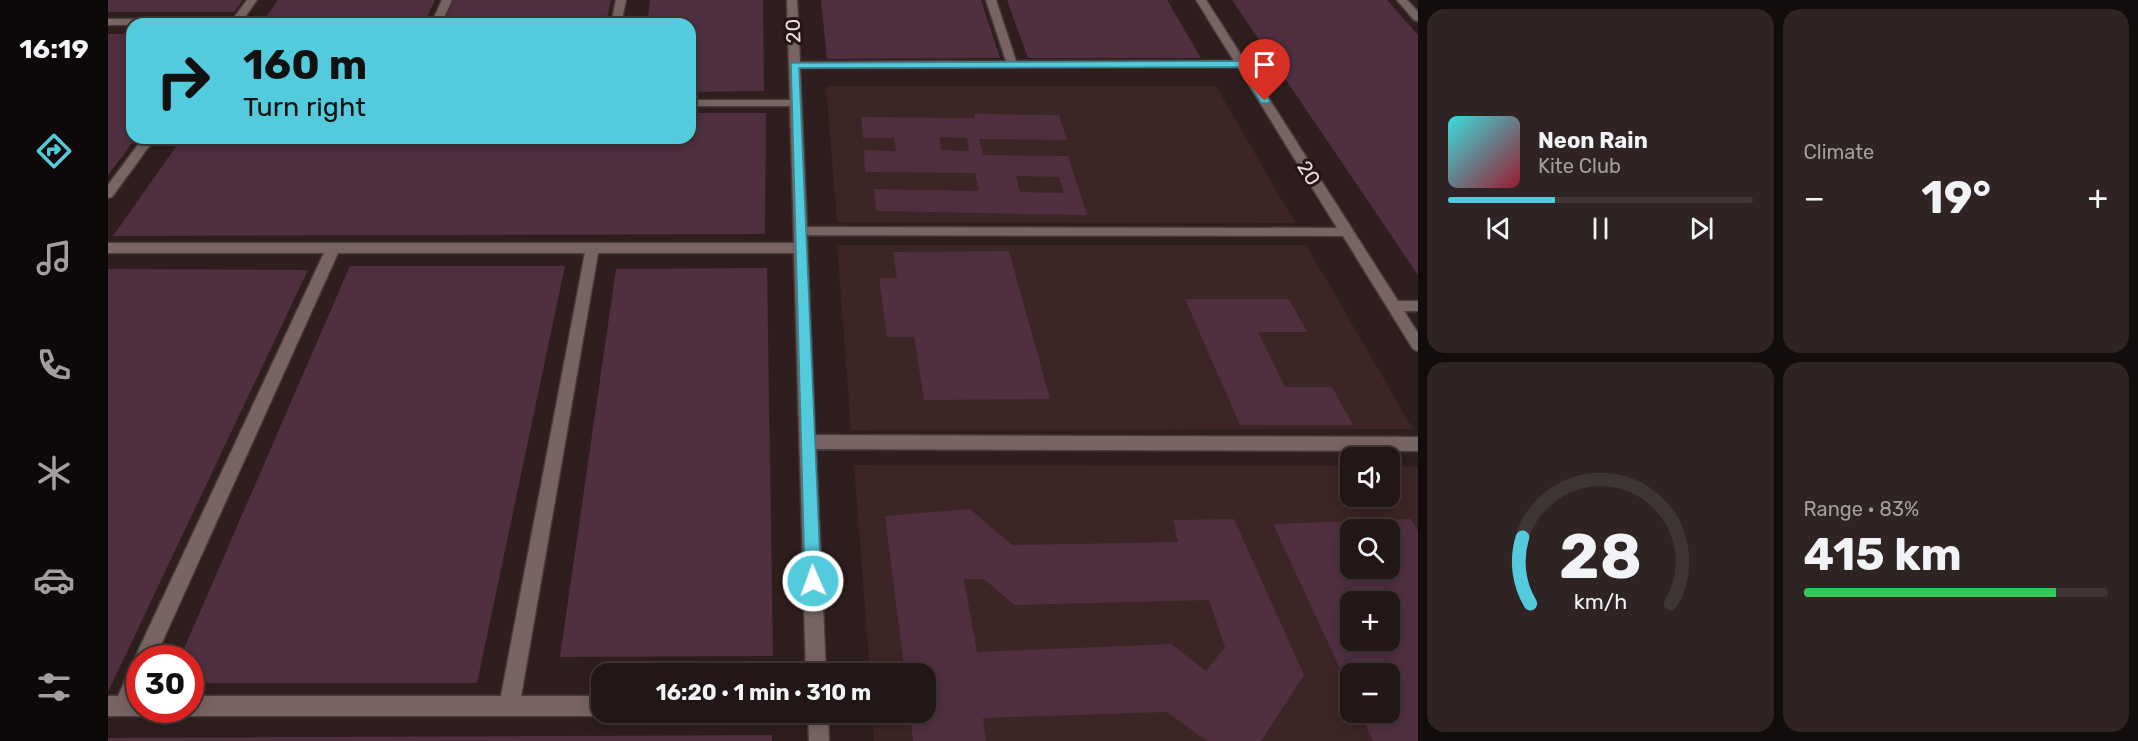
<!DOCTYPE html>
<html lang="en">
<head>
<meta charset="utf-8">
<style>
	:root { --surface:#231616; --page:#2f2323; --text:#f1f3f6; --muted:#a39fa1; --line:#403535; --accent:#54cadd }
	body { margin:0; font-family:Rubik,sans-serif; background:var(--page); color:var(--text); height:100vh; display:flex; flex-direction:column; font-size:22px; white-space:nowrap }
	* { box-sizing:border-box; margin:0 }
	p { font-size:20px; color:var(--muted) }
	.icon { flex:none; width:33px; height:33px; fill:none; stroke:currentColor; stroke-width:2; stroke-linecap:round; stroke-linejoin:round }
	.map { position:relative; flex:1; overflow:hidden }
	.drawer { display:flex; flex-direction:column; gap:9px; padding:9px; background:#130c0c; width:720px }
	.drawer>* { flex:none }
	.hud { position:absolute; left:18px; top:18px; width:570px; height:126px; border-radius:18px; box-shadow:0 3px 15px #0003,0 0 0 2px var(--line); background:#54cadd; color:#111; overflow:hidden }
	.controls { position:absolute; left:1232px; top:447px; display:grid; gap:12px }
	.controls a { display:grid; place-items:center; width:60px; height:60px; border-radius:12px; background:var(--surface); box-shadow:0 3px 15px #0003,0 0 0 2px var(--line); font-size:30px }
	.speed { position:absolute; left:18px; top:645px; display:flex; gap:12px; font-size:30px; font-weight:700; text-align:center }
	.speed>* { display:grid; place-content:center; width:78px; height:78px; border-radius:50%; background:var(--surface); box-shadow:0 3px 15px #0003,0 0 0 2px var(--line); line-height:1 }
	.speed .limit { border:9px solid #d22; background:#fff; color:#111 }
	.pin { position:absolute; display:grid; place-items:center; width:51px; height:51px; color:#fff; margin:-62px -26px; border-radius:50% 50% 50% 0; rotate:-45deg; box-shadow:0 0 6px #0007 }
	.pin .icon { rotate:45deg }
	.me { position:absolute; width:66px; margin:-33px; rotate:358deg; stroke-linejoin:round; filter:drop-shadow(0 0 4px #0008) }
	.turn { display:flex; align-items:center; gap:21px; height:126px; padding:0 18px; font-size:27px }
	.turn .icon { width:78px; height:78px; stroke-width:2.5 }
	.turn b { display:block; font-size:42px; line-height:51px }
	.big { font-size:45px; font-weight:700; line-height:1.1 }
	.drawer .widget { flex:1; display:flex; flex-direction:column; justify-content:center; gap:9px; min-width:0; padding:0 21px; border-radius:18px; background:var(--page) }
	.drawer .dial { align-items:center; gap:0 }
	.dial svg { height:156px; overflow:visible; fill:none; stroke:var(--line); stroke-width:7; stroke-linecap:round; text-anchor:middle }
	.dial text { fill:var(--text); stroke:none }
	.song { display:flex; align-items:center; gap:18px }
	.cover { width:72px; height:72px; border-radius:9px; background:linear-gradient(135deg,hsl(180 70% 55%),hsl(350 70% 35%)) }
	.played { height:6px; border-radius:3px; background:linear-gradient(90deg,var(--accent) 35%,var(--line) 35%) }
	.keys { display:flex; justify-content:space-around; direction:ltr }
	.heat { display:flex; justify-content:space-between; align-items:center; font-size:33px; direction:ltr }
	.charge { height:9px; border-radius:4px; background:linear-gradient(90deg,#34c759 83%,var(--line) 0) }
	.drawer .tiles { flex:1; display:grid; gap:9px; grid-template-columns:repeat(2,1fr) }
	.trip { position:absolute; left:483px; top:663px; width:345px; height:60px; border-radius:18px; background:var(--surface); box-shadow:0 3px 15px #0003,0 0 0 2px var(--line); font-weight:700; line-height:60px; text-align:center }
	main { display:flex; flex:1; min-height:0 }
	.dock { display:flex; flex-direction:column; width:108px; justify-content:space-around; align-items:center; background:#0e0909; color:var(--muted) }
	.dock .icon { width:42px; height:42px }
	.dock .active { color:var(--accent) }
	.dock b { font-size:27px; color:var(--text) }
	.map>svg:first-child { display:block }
</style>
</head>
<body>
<main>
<nav class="dock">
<b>16:19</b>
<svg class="icon active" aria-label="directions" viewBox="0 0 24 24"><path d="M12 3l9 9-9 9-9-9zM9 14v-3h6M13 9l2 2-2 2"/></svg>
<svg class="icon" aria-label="music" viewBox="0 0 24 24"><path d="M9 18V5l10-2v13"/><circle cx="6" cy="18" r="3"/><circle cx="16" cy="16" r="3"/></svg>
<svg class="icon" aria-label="phone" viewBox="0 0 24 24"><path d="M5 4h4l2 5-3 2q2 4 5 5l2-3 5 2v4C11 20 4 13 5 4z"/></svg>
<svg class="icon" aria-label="climate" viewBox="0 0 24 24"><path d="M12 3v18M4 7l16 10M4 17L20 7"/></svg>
<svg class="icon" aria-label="car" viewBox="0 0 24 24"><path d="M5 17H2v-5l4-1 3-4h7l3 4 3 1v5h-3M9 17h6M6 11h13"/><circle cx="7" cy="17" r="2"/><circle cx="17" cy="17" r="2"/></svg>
<svg class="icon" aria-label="filters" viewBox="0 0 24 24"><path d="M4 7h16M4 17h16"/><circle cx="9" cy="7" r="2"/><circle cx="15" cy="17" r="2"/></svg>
</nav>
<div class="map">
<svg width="1310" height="741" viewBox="0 0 1310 741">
	<rect width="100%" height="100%" fill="#2f1e1e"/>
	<g fill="#3c2525" fill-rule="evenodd">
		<polygon points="718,86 1108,86 1187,223 729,222"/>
		<polygon points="729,245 1198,245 1305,429 743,430"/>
		<path d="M746,465L1242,466V496H1281V466L1310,467V741H766L764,713L818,712V674L762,673ZM1242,530H1281V568H1242ZM1242,602H1281V640H1242ZM1242,674H1281V712H1242Z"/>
	</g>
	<g fill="#502f41" fill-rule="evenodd">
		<polygon points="0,0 135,0 126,12 0,12"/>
		<polygon points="170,0 327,0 316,24 153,24"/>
		<polygon points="346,0 503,0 498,24 335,24"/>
		<polygon points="542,0 655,0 656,91 582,92 582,24 539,24"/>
		<polygon points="713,0 873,0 892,58 719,59"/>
		<polygon points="899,0 1059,0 1093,58 920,58"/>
		<polygon points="1124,0 1279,0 1310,35 1310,275"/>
		<polygon points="0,34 24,34 24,138 28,138 0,175"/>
		<polygon points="582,113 658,113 657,234 5,236 74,138 582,138"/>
		<path d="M866,114L951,115L959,140L871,139L875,155L960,156L979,215L768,211L766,189L871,191L867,173L757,172L756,150L788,151L786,138H755L753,117L867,118ZM832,137L859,138L861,151L833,150ZM908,176L951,177L956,193L912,192Z"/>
		<polygon points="901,251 942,399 816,400 806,337 779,337 771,278 789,278 785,252"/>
		<polygon points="242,266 457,266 369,683 82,683 82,658 72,658"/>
		<polygon points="659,268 665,656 452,657 508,269"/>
		<polygon points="0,269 200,270 0,692"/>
		<polygon points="1077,299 1181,299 1199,332 1150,332 1177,387 1224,387 1245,425 1132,425"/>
		<path d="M862,509L904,545L1070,542L1065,520L1126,519L1196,675L1153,741H1099L1059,712L875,718L878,741H805L802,712H818V674H797L777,516ZM856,579H876L906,605L1101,600L1117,647L1098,671L1063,644L869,652Z"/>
		<path d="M1303,519L1310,531V741H1265L1252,712H1281V674H1242V690L1165,524ZM1242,530H1281V568H1242ZM1242,602H1281V640H1242Z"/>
		<polygon points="664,735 664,741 0,741 0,738"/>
	</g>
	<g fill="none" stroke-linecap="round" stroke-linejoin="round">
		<g stroke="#483b3b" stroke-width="3">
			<g id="minor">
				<polygon points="139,0 149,0 132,24 0,25 0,19 125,19"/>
				<polygon points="334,0 344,0 333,24 323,24"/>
				<polygon points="508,0 518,0 513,24 503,24"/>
				<path d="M679,0H689L692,62L898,61L878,0H888L908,61H1126L1088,0H1098L1290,301H1310V311H1296L1310,333V351L1305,349L1235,236L699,235L707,435L1310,437V451L708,449L718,674H698L686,253H490L413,696H494V712L501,713L494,716H82L75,713L74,710H82V696H393L477,253H230L47,658H32V710H40L39,713L32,716H0V696H10L25,664L29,662L27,658L30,651L216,253H0V243H686L682,106H582V100H682ZM1130,67L1229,228L699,227L692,68Z"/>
				<polygon points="1289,0 1299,0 1310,12 1310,21 1306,20"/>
				<polygon points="35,138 47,138 4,197 0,198 0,185"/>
				<polygon points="700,712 720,712 721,741 701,741"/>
			</g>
		</g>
		<use href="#minor" fill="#786463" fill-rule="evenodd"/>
	</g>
	<polygon fill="#54cadd" stroke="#378390" stroke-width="1.5" points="1133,61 1138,64 1162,101 1160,103 1153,103 1130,67 691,68 713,581 711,586 705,588 700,586 697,581 683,63"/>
	<g text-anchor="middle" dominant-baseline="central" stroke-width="6" stroke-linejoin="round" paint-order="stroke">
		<g font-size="20" fill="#e8dcdb" stroke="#251515">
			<text transform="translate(685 31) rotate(-92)">20</text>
			<text transform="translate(1201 173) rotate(58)">20</text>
		</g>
	</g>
</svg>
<div class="controls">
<a><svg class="icon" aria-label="sound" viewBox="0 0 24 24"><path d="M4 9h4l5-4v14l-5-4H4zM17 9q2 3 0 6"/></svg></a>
<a><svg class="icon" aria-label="search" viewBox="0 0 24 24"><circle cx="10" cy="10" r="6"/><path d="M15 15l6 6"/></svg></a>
<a>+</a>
<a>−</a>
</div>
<div class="speed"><div class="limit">30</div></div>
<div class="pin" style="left:1157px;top:101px;background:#d93025"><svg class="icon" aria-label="arrive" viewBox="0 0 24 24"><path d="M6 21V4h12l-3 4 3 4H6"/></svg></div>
<svg class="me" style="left:705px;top:581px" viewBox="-20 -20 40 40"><circle r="17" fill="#54cadd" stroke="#fff" stroke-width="3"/><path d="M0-11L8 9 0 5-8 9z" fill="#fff"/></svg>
<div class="trip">16:20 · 1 min · 310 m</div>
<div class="hud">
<div class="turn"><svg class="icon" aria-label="right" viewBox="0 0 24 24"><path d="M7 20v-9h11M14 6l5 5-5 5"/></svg><div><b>160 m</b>Turn right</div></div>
</div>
</div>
<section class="drawer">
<div class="tiles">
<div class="widget">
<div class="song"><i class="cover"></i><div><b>Neon Rain</b><p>Kite Club</p></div></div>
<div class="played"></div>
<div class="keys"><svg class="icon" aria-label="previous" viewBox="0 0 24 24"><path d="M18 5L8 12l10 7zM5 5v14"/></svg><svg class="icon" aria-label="pause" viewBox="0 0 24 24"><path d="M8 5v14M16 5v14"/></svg><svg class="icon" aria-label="next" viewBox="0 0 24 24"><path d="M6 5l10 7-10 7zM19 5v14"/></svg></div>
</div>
<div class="widget"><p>Climate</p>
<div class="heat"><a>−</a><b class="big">19°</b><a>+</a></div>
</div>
<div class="widget dial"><svg viewBox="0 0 100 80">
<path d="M14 69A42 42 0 1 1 86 69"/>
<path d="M14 69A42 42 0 0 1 10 35" stroke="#54cadd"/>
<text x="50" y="56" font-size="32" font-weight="700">28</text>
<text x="50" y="72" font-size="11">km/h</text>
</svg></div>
<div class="widget"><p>Range · 83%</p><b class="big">415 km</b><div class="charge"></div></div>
</div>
</section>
</main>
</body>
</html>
